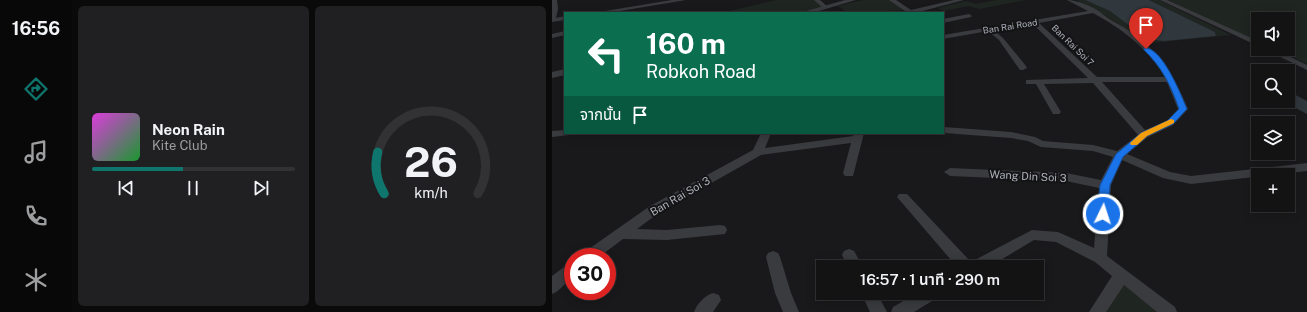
<!DOCTYPE html>
<html lang="th">
<head>
<meta charset="utf-8">
<style>
	:root { --surface:#131314; --page:#202022; --text:#f1f3f6; --muted:#9d9ea0; --line:#323234; --accent:#0f766e }
	body { margin:0; font-family:"Public Sans","Noto Sans Thai",sans-serif; background:var(--page); color:var(--text); height:100vh; display:flex; flex-direction:column; font-size:15px; white-space:nowrap }
	* { box-sizing:border-box; margin:0 }
	p { font-size:13px; color:var(--muted) }
	.icon { flex:none; width:22px; height:22px; fill:none; stroke:currentColor; stroke-width:2; stroke-linecap:round; stroke-linejoin:round }
	.map { position:relative; flex:1; overflow:hidden }
	.side { display:flex; flex-direction:column; gap:6px; padding:6px; background:#0a0a0b; width:480px }
	.side>* { flex:none }
	.hud { position:absolute; left:12px; top:12px; width:380px; height:122px; border-radius:0px; box-shadow:0 2px 10px #0003,0 0 0 1px var(--line); background:#0b6e4f; color:#fff; overflow:hidden }
	.tools { position:absolute; left:699px; top:12px; display:grid; gap:8px }
	.tools a { display:grid; place-items:center; width:44px; height:44px; border-radius:0px; background:var(--surface); box-shadow:0 2px 10px #0003,0 0 0 1px var(--line); font-size:20px }
	.speed { position:absolute; left:12px; top:248px; display:flex; gap:8px; font-size:20px; font-weight:700; text-align:center }
	.speed>* { display:grid; place-content:center; width:52px; height:52px; border-radius:50%; background:var(--surface); box-shadow:0 2px 10px #0003,0 0 0 1px var(--line); line-height:1 }
	.speed .limit { border:6px solid #d22; background:#fff; color:#111 }
	.pin { position:absolute; display:grid; place-items:center; width:34px; height:34px; color:#fff; margin:-41px -17px; border-radius:50% 50% 50% 0; rotate:-45deg; box-shadow:0 0 4px #0007 }
	.pin .icon { rotate:45deg }
	.me { position:absolute; width:44px; margin:-22px; rotate:4deg; stroke-linejoin:round; filter:drop-shadow(0 0 3px #0008) }
	.turn { display:flex; align-items:center; gap:14px; height:84px; padding:0 16px; font-size:18px }
	.turn .icon { width:52px; height:52px; stroke-width:2.5 }
	.turn b { display:block; font-size:28px; line-height:34px }
	.then { display:flex; align-items:center; height:38px; padding:0 16px; background:#0003; gap:8px; font-size:15px }
	.side .card { flex:1; display:flex; flex-direction:column; justify-content:center; gap:6px; min-width:0; padding:0 14px; border-radius:6px; background:var(--page) }
	.side .dial { align-items:center; gap:0 }
	.dial svg { height:104px; overflow:visible; fill:none; stroke:var(--line); stroke-width:7; stroke-linecap:round; text-anchor:middle }
	.dial text { fill:var(--text); stroke:none }
	.song { display:flex; align-items:center; gap:12px }
	.cover { width:48px; height:48px; border-radius:6px; background:linear-gradient(135deg,hsl(300 70% 55%),hsl(130 70% 35%)) }
	.played { height:4px; border-radius:2px; background:linear-gradient(90deg,var(--accent) 45%,var(--line) 45%) }
	.keys { display:flex; justify-content:space-around; direction:ltr }
	.side .tiles { flex:1; display:grid; gap:6px; grid-template-columns:repeat(2,1fr) }
	.trip { position:absolute; left:264px; top:260px; width:228px; height:40px; border-radius:0px; background:var(--surface); box-shadow:0 2px 10px #0003,0 0 0 1px var(--line); font-weight:600; line-height:40px; text-align:center }
	main { display:flex; flex:1; min-height:0 }
	.menu { display:flex; flex-direction:column; width:72px; justify-content:space-around; align-items:center; background:#080808; color:var(--muted) }
	.menu .icon { width:28px; height:28px }
	.menu .current { color:var(--accent) }
	.menu b { font-size:18px; color:var(--text) }
	.map>svg:first-child { display:block }
</style>
</head>
<body>
<main>
<nav class="menu">
<b>16:56</b>
<svg class="icon current" aria-label="directions" viewBox="0 0 24 24"><path d="M12 3l9 9-9 9-9-9zM9 14v-3h6M13 9l2 2-2 2"/></svg>
<svg class="icon" aria-label="music" viewBox="0 0 24 24"><path d="M9 18V5l10-2v13"/><circle cx="6" cy="18" r="3"/><circle cx="16" cy="16" r="3"/></svg>
<svg class="icon" aria-label="phone" viewBox="0 0 24 24"><path d="M5 4h4l2 5-3 2q2 4 5 5l2-3 5 2v4C11 20 4 13 5 4z"/></svg>
<svg class="icon" aria-label="climate" viewBox="0 0 24 24"><path d="M12 3v18M4 7l16 10M4 17L20 7"/></svg>
</nav>
<section class="side">
<div class="tiles">
<div class="card">
<div class="song"><i class="cover"></i><div><b>Neon Rain</b><p>Kite Club</p></div></div>
<div class="played"></div>
<div class="keys"><svg class="icon" aria-label="previous" viewBox="0 0 24 24"><path d="M18 5L8 12l10 7zM5 5v14"/></svg><svg class="icon" aria-label="pause" viewBox="0 0 24 24"><path d="M8 5v14M16 5v14"/></svg><svg class="icon" aria-label="next" viewBox="0 0 24 24"><path d="M6 5l10 7-10 7zM19 5v14"/></svg></div>
</div>
<div class="card dial"><svg viewBox="0 0 100 80">
<path d="M14 69A42 42 0 1 1 86 69"/>
<path d="M14 69A42 42 0 0 1 9 37" stroke="#0f766e"/>
<text x="50" y="56" font-size="32" font-weight="700">26</text>
<text x="50" y="72" font-size="11">km/h</text>
</svg></div>
</div>
</section>
<div class="map">
<svg width="755" height="312" viewBox="0 0 755 312">
	<rect width="100%" height="100%" fill="#19191b"/>
	<g fill="#1f2520">
		<polygon points="224,0 264,0 273,7 251,13 169,13"/>
		<polygon points="311,0 340,0 355,10 296,13 286,6"/>
		<polygon points="444,0 474,0 427,9 416,6 392,11 385,8 415,1 424,4"/>
		<path d="M524,0H533L558,11L596,40L614,41L664,36L663,32L597,0H607L679,35L590,44C569,24 550,12 524,0Z"/>
		<polygon points="613,0 755,0 755,64 722,49 736,49 736,19 706,19 706,42"/>
		<polygon points="570,275 617,312 545,312"/>
	</g>
	<g fill="#30373d">
		<polygon points="533,0 597,0 663,32 664,36 613,41 596,40 558,11"/>
		<polygon points="736,91 755,101 755,114 731,101 736,101"/>
	</g>
	<g fill="none" stroke-linecap="round" stroke-linejoin="round">
		<g fill="#3a3b3f" fill-rule="evenodd">
			<polygon points="0,0 5,0 6,9 4,18 13,16 13,20 0,22"/>
			<polygon points="120,0 134,0 56,13 41,13"/>
			<polygon points="262,0 268,0 276,7 271,8"/>
			<polygon points="337,0 344,0 359,10 402,0 412,0 363,13 356,13"/>
			<path d="M515,0C526,0 541,7 548,12C557,20 569,25 579,32C607,52 623,77 636,109L621,125L596,137L575,154L618,172L639,176L755,163V171L639,184L611,178L570,160L559,185L555,256L623,307L625,312H605L572,285L554,312H537L560,276L543,262L504,242L482,240L437,267H405L345,197L347,194H355L419,262L480,230L506,232L542,248L547,188L514,181L398,176L392,172L398,168L514,173L549,180L561,157L541,151L489,147L476,141L459,138L392,133V127L459,132L483,137L491,141L541,145L565,151L586,135L541,83L492,84L509,112L507,114H501L484,84H474V80L536,78L481,24L442,30L451,38L474,66L475,68L471,70H468L447,40L436,31L391,39V35L536,11ZM541,13C569,28 597,49 613,77H545L487,23ZM550,82H615L626,109L615,121L593,130Z"/>
			<polygon points="608,0 615,0 706,41 706,46"/>
			<polygon points="417,14 420,16 419,17 391,23 391,19"/>
			<polygon points="13,31 13,35 0,38 0,34"/>
			<polygon points="712,49 722,49 755,65 755,70"/>
			<polygon points="13,130 13,133 18,133 17,135 0,137 0,131"/>
			<polygon points="209,133 219,133 213,148 301,136 302,133 312,133 301,176 293,176 291,173 299,143 209,155 108,212 85,229 115,230 168,225 173,226 175,230 173,234 115,240 71,239 47,257 29,257 31,253 98,206 201,150"/>
			<polygon points="297,249 302,251 311,267 296,267 290,255 292,251"/>
			<polygon points="221,251 226,253 228,257 239,293 247,312 231,312 223,293 214,257 216,253"/>
			<path d="M21,262V276C13,282 9,291 0,294V276L16,264Z"/>
			<path d="M161,293L167,295L169,300L161,312H142C145,304 152,296 161,293Z"/>
			<polygon points="309,293 325,293 335,312 318,312"/>
			<polygon points="365,293 387,293 385,298 362,312 339,312 341,307"/>
		</g>
		<g fill="#3a3b3f" fill-rule="evenodd">
			<polygon points="293,0 304,0 260,13 247,13"/>
			<polygon points="13,69 13,75 0,78 0,72"/>
		</g>
	</g>
	<path fill="#1a73e8" stroke="#114b97" d="M592,48C610,46 629,95 635,109L621,124L595,136L571,157L558,185L556,214L551,218L545,214L548,185L564,154L589,133L615,121L627,109C619,86 610,67 592,50Z"/>
	<polygon fill="#f59e0b" points="619,119 622,120 622,123 595,136 585,145 579,145 578,143 589,133"/>
	<g text-anchor="middle" dominant-baseline="central" stroke-width="4" stroke-linejoin="round" paint-order="stroke">
		<g font-size="9" fill="#adb0b9" stroke="#141416">
			<text transform="translate(458 26) rotate(-9)">Ban Rai Road</text>
			<text transform="translate(521 45) rotate(44)">Ban Rai Soi 7</text>
		</g>
		<g font-size="11" fill="#adb0b9" stroke="#141416">
			<text transform="translate(476 176) rotate(3)">Wang Din Soi 3</text>
			<text transform="translate(128 196) rotate(-30)">Ban Rai Soi 3</text>
		</g>
	</g>
</svg>
<div class="tools">
<a><svg class="icon" aria-label="sound" viewBox="0 0 24 24"><path d="M4 9h4l5-4v14l-5-4H4zM17 9q2 3 0 6"/></svg></a>
<a><svg class="icon" aria-label="search" viewBox="0 0 24 24"><circle cx="10" cy="10" r="6"/><path d="M15 15l6 6"/></svg></a>
<a><svg class="icon" aria-label="layers" viewBox="0 0 24 24"><path d="M12 4l9 5-9 5-9-5zM3 14l9 5 9-5"/></svg></a>
<a>+</a>
</div>
<div class="speed"><div class="limit">30</div></div>
<div class="pin" style="left:594px;top:49px;background:#d93025"><svg class="icon" aria-label="arrive" viewBox="0 0 24 24"><path d="M6 21V4h12l-3 4 3 4H6"/></svg></div>
<svg class="me" style="left:551px;top:214px" viewBox="-20 -20 40 40"><circle r="17" fill="#1a73e8" stroke="#fff" stroke-width="3"/><path d="M0-11L8 9 0 5-8 9z" fill="#fff"/></svg>
<div class="trip">16:57 · 1 นาที · 290 m</div>
<div class="hud">
<div class="turn"><svg class="icon" aria-label="left" viewBox="0 0 24 24"><path d="M17 20v-9H6M10 6l-5 5 5 5"/></svg><div><b>160 m</b>Robkoh Road</div></div>
<div class="then">จากนั้น<svg class="icon" aria-label="arrive" viewBox="0 0 24 24"><path d="M6 21V4h12l-3 4 3 4H6"/></svg></div>
</div>
</div>
</main>
</body>
</html>
